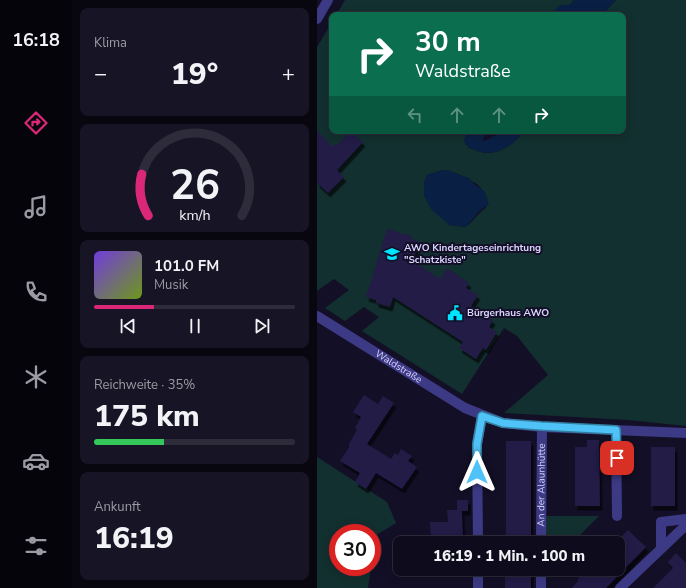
<!DOCTYPE html>
<html lang="de">
<head>
<meta charset="utf-8">
<style>
	:root { --surface:#0e0b1c; --page:#171425; --text:#f1f3f6; --muted:#9b9ba3; --line:#2e2b3b; --accent:#db2777 }
	body { margin:0; font-family:"Nunito Sans",sans-serif; background:var(--page); color:var(--text); height:100vh; display:flex; flex-direction:column; font-size:15px; white-space:nowrap }
	* { box-sizing:border-box; margin:0 }
	p { font-size:13px; color:var(--muted) }
	.icon { flex:none; width:22px; height:22px; fill:none; stroke:currentColor; stroke-width:2; stroke-linecap:round; stroke-linejoin:round }
	.map { position:relative; flex:1; overflow:hidden }
	.details { display:flex; flex-direction:column; gap:8px; padding:8px; background:#08060f; width:245px }
	.details>* { flex:none }
	.top-card { position:absolute; left:12px; top:12px; width:297px; height:122px; border-radius:8px; box-shadow:0 2px 10px #0003,0 0 0 1px var(--line); background:#0b6e4f; color:#fff; overflow:hidden }
	.speed { position:absolute; left:12px; top:524px; display:flex; gap:8px; font-size:20px; font-weight:700; text-align:center }
	.speed>* { display:grid; place-content:center; width:52px; height:52px; border-radius:50%; background:var(--surface); box-shadow:0 2px 10px #0003,0 0 0 1px var(--line); line-height:1 }
	.speed .limit { border:6px solid #d22; background:#fff; color:#111 }
	.pin { position:absolute; display:grid; place-items:center; width:34px; height:34px; color:#fff; margin:-17px; border-radius:8px; box-shadow:0 2px 6px #0006 }
	.me { position:absolute; width:44px; margin:-22px; rotate:0deg; stroke-linejoin:round; filter:drop-shadow(0 0 3px #0008) }
	.turn { display:flex; align-items:center; gap:14px; height:84px; padding:0 20px; font-size:18px }
	.turn .icon { width:52px; height:52px; stroke-width:2.5 }
	.turn b { display:block; font-size:28px; line-height:34px }
	.lanes { display:flex; align-items:center; height:38px; padding:0 20px; background:#0003; justify-content:center; gap:20px; direction:ltr }
	.lanes .off { opacity:.35 }
	.big { font-size:30px; font-weight:800; line-height:1.1 }
	.details .tile { flex:1; display:flex; flex-direction:column; justify-content:center; gap:6px; min-width:0; padding:0 14px; border-radius:8px; background:var(--page) }
	.details .dial { align-items:center; gap:0 }
	.dial svg { height:104px; overflow:visible; fill:none; stroke:var(--line); stroke-width:7; stroke-linecap:round; text-anchor:middle }
	.dial text { fill:var(--text); stroke:none }
	.song { display:flex; align-items:center; gap:12px }
	.cover { width:48px; height:48px; border-radius:6px; background:linear-gradient(135deg,hsl(260 70% 55%),hsl(80 70% 35%)) }
	.played { height:4px; border-radius:2px; background:linear-gradient(90deg,var(--accent) 30%,var(--line) 30%) }
	.keys { display:flex; justify-content:space-around; direction:ltr }
	.heat { display:flex; justify-content:space-between; align-items:center; font-size:22px; direction:ltr }
	.charge { height:6px; border-radius:3px; background:linear-gradient(90deg,#34c759 35%,var(--line) 0) }
	.trip { position:absolute; left:76px; top:536px; width:232px; height:40px; border-radius:8px; background:var(--surface); box-shadow:0 2px 10px #0003,0 0 0 1px var(--line); font-weight:800; line-height:40px; text-align:center }
	main { display:flex; flex:1; min-height:0 }
	.tab-bar { display:flex; flex-direction:column; width:72px; justify-content:space-around; align-items:center; background:#06040b; color:var(--muted) }
	.tab-bar .icon { width:28px; height:28px }
	.tab-bar .active { color:var(--accent) }
	.tab-bar b { font-size:18px; color:var(--text) }
	.map>svg:first-child { display:block }
</style>
</head>
<body>
<main>
<nav class="tab-bar">
<b>16:18</b>
<svg class="icon active" aria-label="directions" viewBox="0 0 24 24"><path d="M12 3l9 9-9 9-9-9zM9 14v-3h6M13 9l2 2-2 2"/></svg>
<svg class="icon" aria-label="music" viewBox="0 0 24 24"><path d="M9 18V5l10-2v13"/><circle cx="6" cy="18" r="3"/><circle cx="16" cy="16" r="3"/></svg>
<svg class="icon" aria-label="phone" viewBox="0 0 24 24"><path d="M5 4h4l2 5-3 2q2 4 5 5l2-3 5 2v4C11 20 4 13 5 4z"/></svg>
<svg class="icon" aria-label="climate" viewBox="0 0 24 24"><path d="M12 3v18M4 7l16 10M4 17L20 7"/></svg>
<svg class="icon" aria-label="car" viewBox="0 0 24 24"><path d="M5 17H2v-5l4-1 3-4h7l3 4 3 1v5h-3M9 17h6M6 11h13"/><circle cx="7" cy="17" r="2"/><circle cx="17" cy="17" r="2"/></svg>
<svg class="icon" aria-label="filters" viewBox="0 0 24 24"><path d="M4 7h16M4 17h16"/><circle cx="9" cy="7" r="2"/><circle cx="15" cy="17" r="2"/></svg>
</nav>
<section class="details">
<div class="tile"><p>Klima</p>
<div class="heat"><a>−</a><b class="big">19°</b><a>+</a></div>
</div>
<div class="tile dial"><svg viewBox="0 0 100 80">
<path d="M14 69A42 42 0 1 1 86 69"/>
<path d="M14 69A42 42 0 0 1 9 37" stroke="#db2777"/>
<text x="50" y="56" font-size="32" font-weight="700">26</text>
<text x="50" y="72" font-size="11">km/h</text>
</svg></div>
<div class="tile">
<div class="song"><i class="cover"></i><div><b>101.0 FM</b><p>Musik</p></div></div>
<div class="played"></div>
<div class="keys"><svg class="icon" aria-label="previous" viewBox="0 0 24 24"><path d="M18 5L8 12l10 7zM5 5v14"/></svg><svg class="icon" aria-label="pause" viewBox="0 0 24 24"><path d="M8 5v14M16 5v14"/></svg><svg class="icon" aria-label="next" viewBox="0 0 24 24"><path d="M6 5l10 7-10 7zM19 5v14"/></svg></div>
</div>
<div class="tile"><p>Reichweite · 35%</p><b class="big">175 km</b><div class="charge"></div></div>
<div class="tile"><p>Ankunft</p><b class="big">16:19</b></div>
</section>
<div class="map">
<svg width="369" height="588" viewBox="0 0 369 588">
	<defs>
		<filter id="shadow"><feDropShadow dx="2.5" dy="4.5" stdDeviation="0" flood-color="#0009"/></filter>
	</defs>
	<rect width="100%" height="100%" fill="#130f26"/>
	<g fill="#12302f" fill-rule="evenodd">
		<path d="M28,0H257C254,5 250,7 244,5L234,15H19Z"/>
		<path d="M299,0H369V426L311,420L187,413L231,375L200,336L187,328L145,394L45,331L62,317L47,307L28,321L8,308L32,290L17,279L0,291V47L15,22V131H151L147,140C149,142 150,146 152,148C154,149 156,149 158,150C177,159 196,146 207,131H306V15H285ZM126,170C135,170 143,176 152,178C154,182 157,182 160,184C168,192 171,197 169,208C160,213 157,222 148,227L132,225L107,184L110,175Z"/>
		<polygon points="0,457 70,502 79,523 58,536 55,560 55,533 21,533 21,567 54,567 51,588 0,588"/>
		<polygon points="229,516 282,516 255,543 229,543"/>
	</g>
	<g fill="#0a1f44">
		<path d="M257,0H299L285,15H234C237,12 241,5 245,5C251,5 253,7 257,0Z"/>
		<path d="M151,131H169L166,140L168,141L176,136H179L181,131H207C193,150 171,161 149,145L147,140Z"/>
		<path d="M126,170C135,170 143,176 152,178C155,183 162,187 167,191C170,195 170,199 172,204C169,207 164,209 161,212C157,218 154,223 148,227L132,225L114,209L107,196V184L110,175Z"/>
	</g>
	<g fill="#241b47" filter="url(#shadow)">
		<polygon points="0,131 16,147 19,144 20,145 33,131 46,142 20,170 27,177 11,193 0,183"/>
		<polygon points="70,229 95,236 94,239 102,241 96,261 123,279 130,268 152,283 149,288 161,295 154,306 176,320 172,327 180,332 169,350 166,348 159,359 142,348 146,342 76,297 73,307 59,303 59,300 49,297"/>
		<polygon points="47,395 61,404 66,396 77,403 50,444 74,459 78,453 81,455 84,449 95,456 91,461 100,467 85,489 59,473 49,489 38,482 43,473 23,461 32,447 32,444 40,430 38,428 44,417 36,412"/>
		<polygon points="270,440 282,440 283,506 258,506 258,447 270,447"/>
		<rect x="189" y="441" width="25" height="102"/>
		<rect x="334" y="447" width="24" height="59"/>
		<polygon points="140,500 151,500 151,511 145,511 146,543 114,543 113,522 131,522 130,510 140,510"/>
		<polygon points="311,530 329,547 289,588 255,588 261,581 260,580 270,569 301,569 301,540"/>
		<polygon points="359,553 369,563 369,588 336,588 356,568 351,562"/>
		<rect x="188" y="569" width="26" height="19"/>
	</g>
	<g fill="none" stroke-linecap="round" stroke-linejoin="round">
		<g stroke="#3d3a85" stroke-width="10">
			<polyline points="0,19 11,0"/>
			<path id="s1" d="M0,316L148,408L186,423L225,427L369,433"/>
			<polyline points="299,430 300,516"/>
			<polyline points="161,543 160,444 165,416"/>
			<path id="s2" d="M224,543L225,427"/>
			<polyline points="344,548 344,522 369,519"/>
			<polyline points="161,569 161,588"/>
			<polyline points="224,588 224,569"/>
			<polyline points="303,588 369,525"/>
		</g>
	</g>
	<g fill="none" stroke-linecap="round" stroke-linejoin="round">
		<g stroke="#337fa1" stroke-width="10">
			<polyline id="route" points="160,472 160,444 165,416 186,423 224,426 299,430 300,458"/>
		</g>
		<use href="#route" stroke="#4fc3f7" stroke-width="7"/>
	</g>
	<defs>
		<g id="school-bare" transform="scale(1.2)"><path d="M0-5L7-2L0 1L-7-2ZM-4 1L0 2.5L4 1V4Q0 6-4 4Z" fill="#00e5ff" stroke="#130f26" stroke-width="2.5" paint-order="stroke"/></g>
		<g id="civic-bare" transform="scale(1.2)"><path d="M-.6-6.5H3V-4.5H.6V-3L4-1V1h2V6H-6V1h2V-1L-.6-3ZM-1.2 2.5V6h2.4V2.5Z" fill="#00e5ff" stroke="#130f26" stroke-width="2.5" paint-order="stroke"/></g>
	</defs>
	<g fill-rule="evenodd">
		<use href="#school-bare" x="75" y="254"/>
		<use href="#civic-bare" x="138" y="313"/>
	</g>
	<g text-anchor="middle" dominant-baseline="central" stroke-width="4" stroke-linejoin="round" paint-order="stroke">
		<g font-size="10" font-weight="bold" fill="#d9d4ff" stroke="#130f26" text-anchor="start">
			<text x="87" y="248">AWO Kindertageseinrichtung<tspan x="87" dy="12">"Schatzkiste"</tspan></text>
			<text x="150" y="313">Bürgerhaus AWO</text>
		</g>
		<g font-size="10" fill="#d9d4ff" stroke="#130f26">
			<text stroke="none"><textPath href="#s1" startOffset="96">Waldstraße</textPath></text>
			<text stroke="none"><textPath href="#s2" startOffset="58">An der Alaunhütte</textPath></text>
		</g>
	</g>
</svg>
<div class="speed"><div class="limit">30</div></div>
<div class="pin" style="left:300px;top:458px;background:#d93025"><svg class="icon" aria-label="arrive" viewBox="0 0 24 24"><path d="M6 21V4h12l-3 4 3 4H6"/></svg></div>
<svg class="me" style="left:160px;top:472px" viewBox="-20 -20 40 40"><path d="M0-17L14 15 0 8-14 15z" fill="#4fc3f7" stroke="#fff" stroke-width="4"/></svg>
<div class="trip">16:19 · 1 Min. · 100 m</div>
<div class="top-card">
<div class="turn"><svg class="icon" aria-label="right" viewBox="0 0 24 24"><path d="M7 20v-9h11M14 6l5 5-5 5"/></svg><div><b>30 m</b>Waldstraße</div></div>
<div class="lanes"><svg class="icon off" aria-label="left" viewBox="0 0 24 24"><path d="M17 20v-9H6M10 6l-5 5 5 5"/></svg><svg class="icon off" aria-label="ahead" viewBox="0 0 24 24"><path d="M12 20V5M6 11l6-6 6 6"/></svg><svg class="icon off" aria-label="ahead" viewBox="0 0 24 24"><path d="M12 20V5M6 11l6-6 6 6"/></svg><svg class="icon" aria-label="right" viewBox="0 0 24 24"><path d="M7 20v-9h11M14 6l5 5-5 5"/></svg></div>
</div>
</div>
</main>
</body>
</html>
